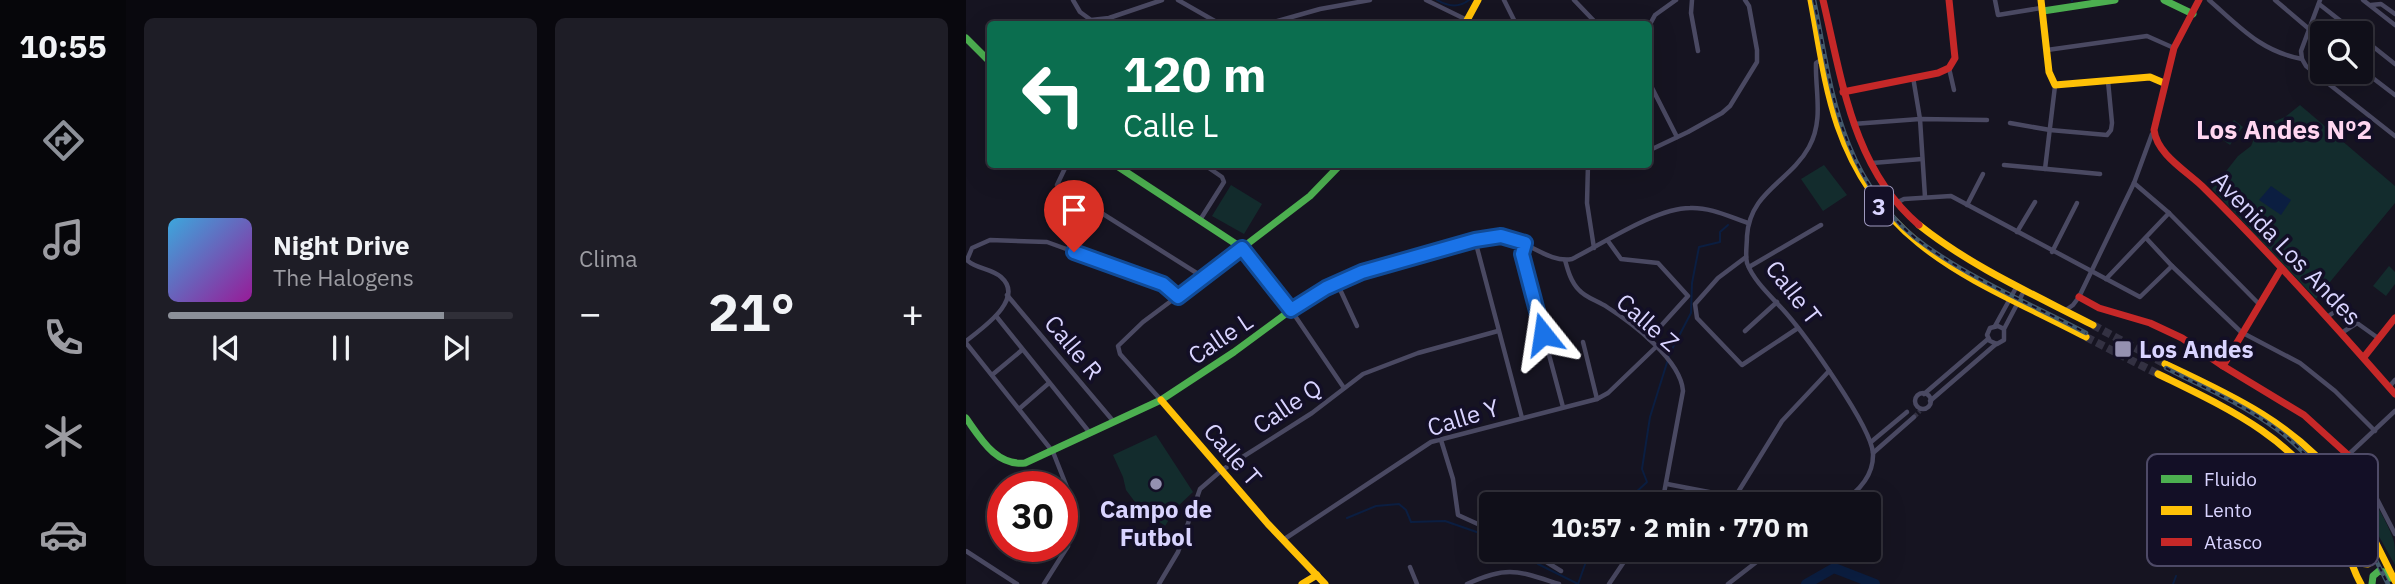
<!DOCTYPE html>
<html lang="es">
<head>
<meta charset="utf-8">
<style>
	:root { --surface:#100f19; --page:#1e1d26; --text:#f1f3f6; --muted:#9c9ca2; --line:#302f38; --accent:#8c9099 }
	body { margin:0; font-family:"IBM Plex Sans",sans-serif; background:var(--page); color:var(--text); height:100vh; display:flex; flex-direction:column; font-size:26px; white-space:nowrap }
	* { box-sizing:border-box; margin:0 }
	p { font-size:23px; color:var(--muted) }
	.icon { flex:none; width:38px; height:38px; fill:none; stroke:currentColor; stroke-width:2; stroke-linecap:round; stroke-linejoin:round }
	.map { position:relative; flex:1; overflow:hidden }
	.details { display:flex; flex-direction:column; gap:18px; padding:18px; background:#09080e; width:840px }
	.details>* { flex:none }
	.banner { position:absolute; left:21px; top:21px; width:665px; height:147px; border-radius:7px; box-shadow:0 7px 28px #0002,0 0 0 2px var(--line); background:#0b6e4f; color:#fff; overflow:hidden }
	.buttons { position:absolute; left:1344px; top:21px; display:grid; gap:14px }
	.buttons a { display:grid; place-items:center; width:63px; height:63px; border-radius:7px; background:var(--surface); box-shadow:0 7px 28px #0002,0 0 0 2px var(--line); font-size:35px }
	.speed { position:absolute; left:21px; top:471px; display:flex; gap:14px; font-size:35px; font-weight:700; text-align:center }
	.speed>* { display:grid; place-content:center; width:91px; height:91px; border-radius:50%; background:var(--surface); box-shadow:0 7px 28px #0002,0 0 0 2px var(--line); line-height:1 }
	.speed .limit { border:10px solid #d22; background:#fff; color:#111 }
	.pin { position:absolute; display:grid; place-items:center; width:60px; height:60px; color:#fff; margin:-72px -30px; border-radius:50% 50% 50% 0; rotate:-45deg; box-shadow:0 0 7px #0007 }
	.pin .icon { rotate:45deg }
	.me { position:absolute; width:77px; margin:-38px; rotate:345deg; stroke-linejoin:round; filter:drop-shadow(0 0 5px #0008) }
	.turn { display:flex; align-items:center; gap:24px; height:147px; padding:0 21px; font-size:32px }
	.turn .icon { width:91px; height:91px; stroke-width:2.5 }
	.turn b { display:block; font-size:49px; line-height:60px }
	.big { font-size:52px; font-weight:700; line-height:1.1 }
	.details .widget { flex:1; display:flex; flex-direction:column; justify-content:center; gap:10px; min-width:0; padding:0 24px; border-radius:10px; background:var(--page) }
	.song { display:flex; align-items:center; gap:21px }
	.cover { width:84px; height:84px; border-radius:10px; background:linear-gradient(135deg,hsl(200 70% 55%),hsl(300 70% 35%)) }
	.played { height:7px; border-radius:4px; background:linear-gradient(90deg,var(--accent) 80%,var(--line) 80%) }
	.keys { display:flex; justify-content:space-around; direction:ltr }
	.heat { display:flex; justify-content:space-between; align-items:center; font-size:38px; direction:ltr }
	.details .tiles { flex:1; display:grid; gap:18px; grid-template-columns:repeat(2,1fr) }
	.trip { position:absolute; left:513px; top:492px; width:402px; height:70px; border-radius:7px; background:var(--surface); box-shadow:0 7px 28px #0002,0 0 0 2px var(--line); font-weight:700; line-height:70px; text-align:center }
	main { display:flex; flex:1; min-height:0 }
	.menu { display:flex; flex-direction:column; width:126px; justify-content:space-around; align-items:center; background:#06060a; color:var(--muted) }
	.menu .icon { width:49px; height:49px }
	.menu .active { color:var(--accent) }
	.menu b { font-size:32px; color:var(--text) }
	.map>svg:first-child { display:block }
</style>
</head>
<body>
<main>
<nav class="menu">
<b>10:55</b>
<svg class="icon active" aria-label="directions" viewBox="0 0 24 24"><path d="M12 3l9 9-9 9-9-9zM9 14v-3h6M13 9l2 2-2 2"/></svg>
<svg class="icon" aria-label="music" viewBox="0 0 24 24"><path d="M9 18V5l10-2v13"/><circle cx="6" cy="18" r="3"/><circle cx="16" cy="16" r="3"/></svg>
<svg class="icon" aria-label="phone" viewBox="0 0 24 24"><path d="M5 4h4l2 5-3 2q2 4 5 5l2-3 5 2v4C11 20 4 13 5 4z"/></svg>
<svg class="icon" aria-label="climate" viewBox="0 0 24 24"><path d="M12 3v18M4 7l16 10M4 17L20 7"/></svg>
<svg class="icon" aria-label="car" viewBox="0 0 24 24"><path d="M5 17H2v-5l4-1 3-4h7l3 4 3 1v5h-3M9 17h6M6 11h13"/><circle cx="7" cy="17" r="2"/><circle cx="17" cy="17" r="2"/></svg>
</nav>
<section class="details">
<div class="tiles">
<div class="widget">
<div class="song"><i class="cover"></i><div><b>Night Drive</b><p>The Halogens</p></div></div>
<div class="played"></div>
<div class="keys"><svg class="icon" aria-label="previous" viewBox="0 0 24 24"><path d="M18 5L8 12l10 7zM5 5v14"/></svg><svg class="icon" aria-label="pause" viewBox="0 0 24 24"><path d="M8 5v14M16 5v14"/></svg><svg class="icon" aria-label="next" viewBox="0 0 24 24"><path d="M6 5l10 7-10 7zM19 5v14"/></svg></div>
</div>
<div class="widget"><p>Clima</p>
<div class="heat"><a>−</a><b class="big">21°</b><a>+</a></div>
</div>
</div>
</section>
<div class="map">
<svg width="1429" height="584" viewBox="0 0 1429 584">
	<rect width="100%" height="100%" fill="#161421"/>
	<g fill="#132c2d">
		<polygon points="1334,105 1429,186 1429,203 1350,299 1246,189 1272,156 1285,146 1290,134 1297,126 1319,117"/>
		<polygon points="1268,120 1277,127 1264,145 1254,138"/>
		<polygon points="858,165 881,195 857,211 835,179"/>
		<polygon points="265,185 296,204 278,234 246,216"/>
		<polygon points="1423,266 1429,272 1429,284 1420,296 1407,286"/>
		<polygon points="190,435 227,492 211,507 199,526 172,506 160,490 157,477 147,455"/>
		<path d="M1380,464C1395,476 1423,523 1428,542C1429,548 1429,558 1429,565L1391,497L1375,475L1374,467Z"/>
	</g>
	<polygon fill="#0b1e41" points="1305,186 1325,200 1315,215 1293,200"/>
	<g fill="none" stroke-linecap="round" stroke-linejoin="round">
		<g stroke="#0b1e41" stroke-width="2">
			<path d="M471,0C481,6 493,8 503,0"/>
			<polyline points="1106,1 1106,0"/>
			<polyline points="664,504 667,495 681,482 676,469 684,417 704,353 725,313 726,283 733,247 754,242 754,232 762,225"/>
			<polyline points="381,518 410,506 433,504 440,510 445,522 479,521 525,537"/>
			<polyline points="553,550 572,564 612,584"/>
			<polyline points="612,584 622,556 631,550"/>
			<polyline points="1207,584 1210,576"/>
		</g>
		<polyline stroke="#0b1e41" stroke-width="10" points="840,584 868,568 909,584"/>
		<polyline stroke="#333142" stroke-width="4.5" stroke-dasharray="4.5 2" stroke-linecap="butt" points="948,417 954,411"/>
		<g stroke="#333142" stroke-width="8" stroke-dasharray="8 4" stroke-linecap="butt">
			<polyline points="1127,325 1199,364"/>
			<polyline points="1120,337 1192,374"/>
		</g>
		<g stroke="#4a4962" stroke-width="4.5">
			<polyline points="107,0 114,12 125,20 143,18 196,0"/>
			<polyline points="212,0 254,24"/>
			<polyline points="460,0 501,20"/>
			<polyline points="538,0 550,24"/>
			<polyline points="608,0 631,24"/>
			<polyline points="726,0 725,13 732,51"/>
			<polyline points="1029,0 1032,15 1075,8"/>
			<path d="M1243,0C1274,27 1294,51 1336,59"/>
			<polyline points="1309,0 1356,40"/>
			<polyline points="1354,0 1335,51 1336,59 1340,66 1429,136"/>
			<polyline points="1397,0 1429,25"/>
			<polyline points="1353,4 1390,33"/>
			<polyline points="1405,5 1415,4 1429,14"/>
			<polyline points="301,24 354,9 404,0"/>
			<polyline points="682,28 689,15 710,0"/>
			<polyline points="1395,37 1429,64"/>
			<polyline points="1081,50 1181,36 1208,48"/>
			<path d="M856,59L850,63C849,91 858,120 843,147C824,182 784,191 781,236C781,245 779,255 781,263C788,282 807,298 820,313C840,336 905,426 907,453C908,476 891,493 873,504"/>
			<polyline points="983,68 988,90"/>
			<polyline points="1395,69 1429,95"/>
			<polyline points="947,77 954,119 959,197"/>
			<polyline points="682,80 711,137"/>
			<polyline points="1044,123 1084,130 1141,135 1145,130 1146,123 1142,81"/>
			<polyline points="887,124 954,119 1021,120"/>
			<polyline points="682,151 722,132 756,113 764,106 791,62 791,50 783,6 779,0"/>
			<polyline points="906,163 956,159"/>
			<polyline points="101,164 91,185 237,277"/>
			<polyline points="622,164 621,203 628,248"/>
			<polyline points="1038,165 1134,174"/>
			<polyline points="624,166 633,164"/>
			<polyline points="1079,169 1089,86"/>
			<polyline points="1168,183 1203,213 1293,304"/>
			<polyline points="932,202 938,199 985,196 1174,297 1206,266"/>
			<polyline points="1001,205 1017,174"/>
			<polyline points="234,220 258,182 256,177 237,164"/>
			<polyline points="1051,232 1069,202"/>
			<polyline points="1180,238 1206,266 1275,332 1334,363 1369,391 1409,431"/>
			<polyline points="509,240 556,418"/>
			<polyline points="642,241 655,259 692,263 722,296 683,339"/>
			<polyline points="559,243 556,254 597,407"/>
			<polyline points="1086,252 1111,203"/>
			<polyline points="780,257 752,278 729,304 731,318 776,365 832,328"/>
			<path d="M599,260C602,271 605,282 613,290C620,298 632,301 641,307C666,323 715,360 717,391L696,504"/>
			<polyline points="783,267 855,225"/>
			<polyline points="1140,279 1203,213"/>
			<polyline points="371,283 391,326"/>
			<polyline points="41,295 148,422"/>
			<polyline points="1100,310 1107,305 1113,297 1168,183 1186,134"/>
			<polyline points="30,316 124,433"/>
			<polyline points="1361,317 1377,306"/>
			<polyline points="1029,326 1051,286"/>
			<polyline points="1038,329 1032,326 1024,328 1021,335 1024,341 1031,344 1038,340 1038,329 1058,291"/>
			<polyline points="779,331 811,302"/>
			<polyline points="1377,332 1391,323 1412,338"/>
			<path d="M0,341C15,329 60,299 35,277C25,268 10,269 1,260L6,248L24,240L81,242L197,284L212,297"/>
			<polyline points="617,342 631,399"/>
			<polyline points="0,343 87,452 106,500 96,504"/>
			<polyline points="26,375 56,350"/>
			<polyline points="1423,387 1429,380"/>
			<path d="M378,388L325,310L360,288L396,272L529,236C556,235 581,264 606,259C638,243 690,208 724,208C744,207 764,217 782,223"/>
			<circle cx="957" cy="401" r="8"/>
			<polyline points="958,394 1022,339"/>
			<polyline points="194,399 154,354 152,346 177,322 276,248"/>
			<polyline points="964,401 1030,344"/>
			<polyline points="53,409 83,383"/>
			<polyline points="475,440 487,479 492,515 525,530"/>
			<polyline points="905,442 941,412"/>
			<polyline points="907,453 948,417"/>
			<polyline points="1382,455 1410,497 1429,534"/>
			<polyline points="1364,469 1382,455 1429,411"/>
			<polyline points="701,484 769,497"/>
			<polyline points="769,497 816,421 863,371"/>
			<polyline points="769,497 773,504"/>
			<polyline points="317,540 465,442 631,399 642,393 691,346"/>
			<polyline points="561,550 595,571"/>
			<polyline points="0,551 51,584"/>
			<polyline points="444,567 451,584"/>
			<polyline points="78,584 102,546"/>
			<polyline points="193,584 212,552 234,489 256,470 346,413 397,374 452,353 532,331"/>
			<path d="M501,584C542,565 552,571 593,584"/>
			<polyline points="643,584 666,550"/>
			<polyline points="762,584 806,550"/>
		</g>
		<g stroke="#4caf50" stroke-width="7">
			<polyline points="1198,0 1227,14"/>
			<polyline points="1077,11 1149,0"/>
			<polyline points="0,38 24,62"/>
			<polyline points="276,248 344,196 375,164"/>
			<path d="M0,418C15,439 30,466 59,463L195,400L268,352L325,310L276,248L148,164"/>
			<polyline points="1406,584 1407,576 1413,571 1418,572 1424,578"/>
		</g>
		<g stroke="#ffc107" stroke-width="7">
			<path d="M845,0C853,42 858,85 872,126C916,252 1011,280 1120,337"/>
			<polyline points="1075,0 1083,72 1089,85 1184,77 1198,83"/>
			<polyline points="499,24 512,0"/>
			<path d="M953,225C1006,267 1067,294 1127,325"/>
			<path d="M1199,364C1263,394 1331,425 1374,483C1397,513 1412,548 1429,581"/>
			<path d="M1192,374C1257,406 1328,437 1365,504C1379,529 1380,559 1395,584"/>
			<polyline points="195,400 302,524 359,584"/>
			<polyline points="1387,553 1392,563 1402,564 1409,557 1408,547"/>
			<polyline points="336,584 351,575"/>
		</g>
		<g stroke="#c62828" stroke-width="7">
			<path d="M857,0C876,80 887,169 953,225"/>
			<path d="M1233,0L1208,48L1188,130C1191,154 1219,170 1236,186C1303,252 1367,323 1429,394"/>
			<polyline points="877,92 972,73 983,68 989,58 983,0"/>
			<polyline points="1113,297 1133,308 1184,323 1216,338 1257,366 1338,415 1382,455"/>
			<polyline points="1398,357 1429,318"/>
			<polyline points="1257,366 1315,269"/>
		</g>
		<g stroke="#43596b" stroke-width="4.5">
			<g id="rail">
				<path d="M848,0C858,48 864,99 883,145C898,183 926,223 960,246C1009,281 1067,305 1120,333"/>
				<path d="M1200,368C1236,387 1275,403 1309,428C1363,467 1393,526 1422,584"/>
			</g>
		</g>
		<use href="#rail" stroke="#130f26" stroke-width="2" stroke-dasharray="5" stroke-linecap="butt"/>
	</g>
	<g fill="none" stroke-linecap="round" stroke-linejoin="round">
		<g stroke="#114b97" stroke-width="18">
			<polyline id="route" points="108,252 197,284 212,297 276,248 325,310 360,288 396,272 509,240 535,236 559,243 556,254 577,334"/>
		</g>
		<use href="#route" stroke="#1a73e8" stroke-width="12"/>
	</g>
	<g fill="#9591b1" stroke="#130f26" stroke-width="2.5">
		<rect x="1148" y="340" width="18" height="18" rx="3.5"/>
		<circle cx="190" cy="484" r="7"/>
	</g>
	<g text-anchor="middle" dominant-baseline="central" stroke-width="7" stroke-linejoin="round" paint-order="stroke">
		<rect fill="#130f26" stroke="#9e99be" stroke-width="2" x="899" y="186.5" width="28" height="39" rx="5"/>
		<g font-size="23" font-weight="bold" fill="#d9d4ff">
			<text x="913" y="206">3</text>
		</g>
		<g font-size="24" fill="#d9d4ff" stroke="#130f26">
			<text transform="translate(1321 248) rotate(46)">Avenida Los Andes</text>
			<text transform="translate(828 292) rotate(52)">Calle T</text>
			<text transform="translate(682 322) rotate(41)">Calle Z</text>
			<text transform="translate(254 338) rotate(-34)">Calle L</text>
			<text transform="translate(108 347) rotate(50)">Calle R</text>
			<text transform="translate(321 406) rotate(-34)">Calle Q</text>
			<text transform="translate(497 417) rotate(-17)">Calle Y</text>
			<text transform="translate(267 454) rotate(49)">Calle T</text>
		</g>
		<g font-size="24" font-weight="bold" fill="#d9d4ff" stroke="#130f26" text-anchor="start">
			<text x="1173" y="349">Los Andes</text>
			<text x="190" y="509" text-anchor="middle">Campo de<tspan x="190" dy="28">Futbol</tspan></text>
		</g>
		<g font-size="26" font-weight="bold" fill="#ffd6f0" stroke="#130f26">
			<text x="1318" y="129">Los Andes Nº2</text>
		</g>
	</g>
	<rect x="1181" y="454" width="231" height="112" rx="10" fill="#130f26" stroke="#4e4a67" stroke-width="2"/>
	<rect x="1195" y="475" width="31" height="8" fill="#4caf50"/>
	<rect x="1195" y="506" width="31" height="9" fill="#ffc107"/>
	<rect x="1195" y="538" width="31" height="8" fill="#c62828"/>
	<g font-size="19" fill="#d9d4ff">
		<text x="1238" y="486">Fluido</text>
		<text x="1238" y="517">Lento</text>
		<text x="1238" y="549">Atasco</text>
	</g>
</svg>
<div class="buttons">
<a><svg class="icon" aria-label="search" viewBox="0 0 24 24"><circle cx="10" cy="10" r="6"/><path d="M15 15l6 6"/></svg></a>
</div>
<div class="speed"><div class="limit">30</div></div>
<div class="pin" style="left:108px;top:252px;background:#d93025"><svg class="icon" aria-label="arrive" viewBox="0 0 24 24"><path d="M6 21V4h12l-3 4 3 4H6"/></svg></div>
<svg class="me" style="left:577px;top:334px" viewBox="-20 -20 40 40"><path d="M0-17L14 15 0 8-14 15z" fill="#1a73e8" stroke="#fff" stroke-width="4"/></svg>
<div class="trip">10:57 · 2 min · 770 m</div>
<div class="banner">
<div class="turn"><svg class="icon" aria-label="left" viewBox="0 0 24 24"><path d="M17 20v-9H6M10 6l-5 5 5 5"/></svg><div><b>120 m</b>Calle L</div></div>
</div>
</div>
</main>
</body>
</html>
